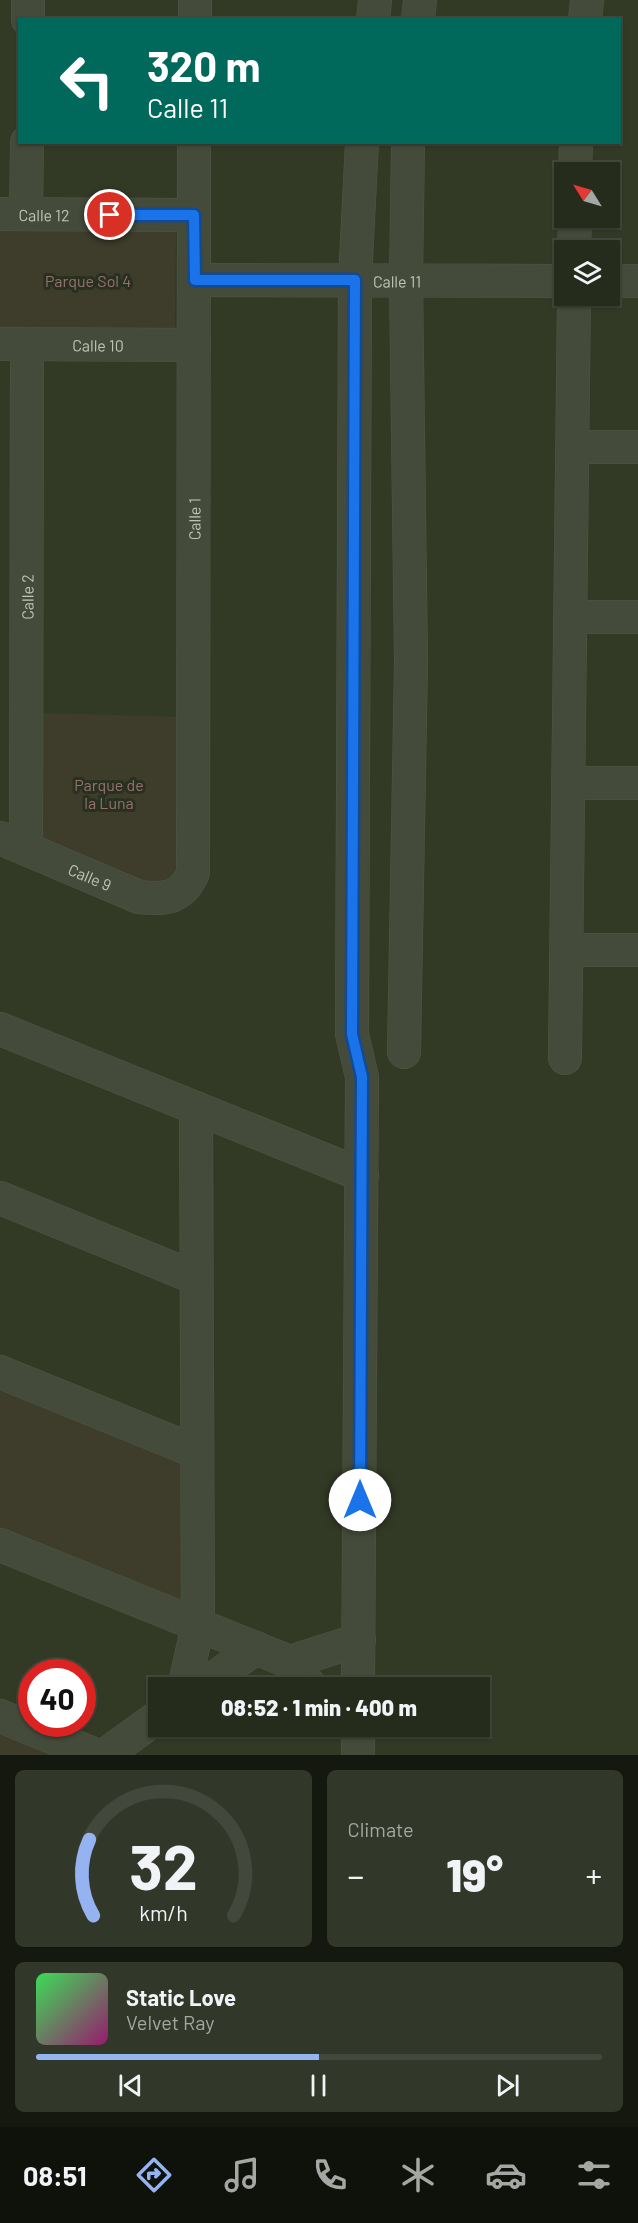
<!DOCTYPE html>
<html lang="en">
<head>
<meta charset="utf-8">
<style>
	:root { --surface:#262c1c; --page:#323829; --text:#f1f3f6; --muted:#a4a7a3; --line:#42483b; --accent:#95b2f1 }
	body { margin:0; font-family:Barlow,sans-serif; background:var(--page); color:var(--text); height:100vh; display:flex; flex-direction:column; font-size:22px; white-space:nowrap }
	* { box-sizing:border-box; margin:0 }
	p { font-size:20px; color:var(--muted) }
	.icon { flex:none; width:33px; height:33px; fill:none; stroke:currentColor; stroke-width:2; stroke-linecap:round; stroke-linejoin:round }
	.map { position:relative; height:1755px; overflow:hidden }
	.details { display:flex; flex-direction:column; gap:15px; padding:15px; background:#15180f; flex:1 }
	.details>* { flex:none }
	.banner { position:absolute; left:18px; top:18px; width:603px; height:126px; border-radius:0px; box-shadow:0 2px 4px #0004,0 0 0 2px var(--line); background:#00695c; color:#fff; overflow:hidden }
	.needle { width:39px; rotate:307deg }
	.controls { position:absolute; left:554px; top:162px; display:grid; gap:12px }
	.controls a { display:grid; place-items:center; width:66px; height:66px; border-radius:0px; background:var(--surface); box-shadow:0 2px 4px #0004,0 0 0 2px var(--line); font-size:30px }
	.speed { position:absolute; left:18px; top:1659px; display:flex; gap:12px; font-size:30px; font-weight:700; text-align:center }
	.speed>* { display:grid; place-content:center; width:78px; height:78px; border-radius:50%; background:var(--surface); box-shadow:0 2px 4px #0004,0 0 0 2px var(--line); line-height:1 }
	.speed .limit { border:9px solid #d22; background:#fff; color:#111 }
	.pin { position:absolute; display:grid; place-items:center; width:51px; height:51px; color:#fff; margin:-26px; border:3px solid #fff; border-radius:50%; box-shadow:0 2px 6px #0007 }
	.me { position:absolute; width:66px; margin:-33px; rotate:0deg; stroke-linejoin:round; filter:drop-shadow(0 0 4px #0008) }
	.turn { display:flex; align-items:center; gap:21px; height:126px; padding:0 30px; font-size:27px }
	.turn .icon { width:78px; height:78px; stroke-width:2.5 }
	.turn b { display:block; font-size:42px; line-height:51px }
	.big { font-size:45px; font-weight:800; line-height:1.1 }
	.details .tile { flex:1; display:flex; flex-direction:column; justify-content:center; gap:9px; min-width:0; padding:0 21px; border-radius:9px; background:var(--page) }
	.details .dial { align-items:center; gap:0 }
	.dial svg { height:156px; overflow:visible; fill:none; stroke:var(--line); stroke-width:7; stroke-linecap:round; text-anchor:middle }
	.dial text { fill:var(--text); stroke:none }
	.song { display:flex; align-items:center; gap:18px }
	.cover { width:72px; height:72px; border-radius:9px; background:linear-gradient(135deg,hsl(130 70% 55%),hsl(320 70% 35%)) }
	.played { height:6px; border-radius:3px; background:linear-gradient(90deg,var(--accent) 50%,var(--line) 50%) }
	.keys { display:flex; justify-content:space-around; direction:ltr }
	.heat { display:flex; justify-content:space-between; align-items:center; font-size:33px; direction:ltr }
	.details .tiles { flex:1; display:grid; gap:15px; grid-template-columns:1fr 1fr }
	.tile:last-child { grid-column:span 2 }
	.trip { position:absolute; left:148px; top:1677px; width:342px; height:60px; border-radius:0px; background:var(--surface); box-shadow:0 2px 4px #0004,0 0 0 2px var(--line); font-weight:800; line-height:60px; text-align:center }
	.tabs { display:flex; height:96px; justify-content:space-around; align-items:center; background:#0f120b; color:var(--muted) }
	.tabs .icon { width:42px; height:42px }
	.tabs .current { color:var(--accent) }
	.tabs b { font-size:27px; color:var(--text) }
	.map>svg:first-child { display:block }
</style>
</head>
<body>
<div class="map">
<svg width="638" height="1755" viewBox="0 0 638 1755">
	<rect width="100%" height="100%" fill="#323a26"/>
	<g fill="#3e3d2b">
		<polygon points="0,228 176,229 175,332 0,331"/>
		<polygon points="40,713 181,717 180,852 176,873 161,885 140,882 39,840"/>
		<polygon points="0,1387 182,1461 181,1602 0,1529"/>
		<polygon points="0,1726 70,1755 0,1755"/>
	</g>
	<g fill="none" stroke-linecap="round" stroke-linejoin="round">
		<g stroke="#505746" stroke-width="34">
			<g id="minor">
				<polyline points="28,20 28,0"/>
				<polyline points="195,20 195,0"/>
				<polyline points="373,20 375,0"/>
				<polyline points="418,20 420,0"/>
				<polyline points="585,20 587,0"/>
				<polyline points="575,172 576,142"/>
				<path id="s1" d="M0,214L194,215"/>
				<polyline points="26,214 27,142"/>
				<polyline points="574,250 575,218"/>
				<path id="s2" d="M195,280L564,281"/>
				<polyline points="609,281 638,281"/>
				<path id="s3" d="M0,344L194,345"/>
				<polyline points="573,447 638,447"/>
				<polyline points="571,617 638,617"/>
				<polyline points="569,783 638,783"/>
				<path id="s4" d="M0,838L139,897C164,900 182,899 193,873L194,142"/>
				<path id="s5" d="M26,849L27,344"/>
				<polyline points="567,950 638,950"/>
				<polyline points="0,1029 362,1175"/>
				<polyline points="404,1052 411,662 406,280 408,142"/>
				<polyline points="565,1058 574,296"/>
				<polyline points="0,1198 196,1278"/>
				<polyline points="0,1372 197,1452"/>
				<polyline points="0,1545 290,1662 312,1688"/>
				<polyline points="290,1662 359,1640"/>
				<polyline points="184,1688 198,1625 196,1108"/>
				<polyline points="200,1688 256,1648"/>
				<polyline points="358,1688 362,1077 352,1034 355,280 362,142"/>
				<polyline points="0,1716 96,1755"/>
				<polyline points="105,1755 159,1716"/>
				<polyline points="358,1755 358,1726"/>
			</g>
		</g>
		<use href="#minor" stroke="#444b3a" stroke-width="33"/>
	</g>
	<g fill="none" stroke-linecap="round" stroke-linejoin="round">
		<g stroke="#114b97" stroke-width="15">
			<polyline id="route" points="110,215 194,215 195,280 355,280 352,1034 362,1077 360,1500"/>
		</g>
		<use href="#route" stroke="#1a73e8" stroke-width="10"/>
	</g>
	<g text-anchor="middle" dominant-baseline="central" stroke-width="6" stroke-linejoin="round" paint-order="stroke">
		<g font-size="16" fill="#bfc6b6" stroke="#29301f">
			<text stroke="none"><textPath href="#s1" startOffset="44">Calle 12</textPath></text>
			<text stroke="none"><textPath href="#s2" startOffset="202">Calle 11</textPath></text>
			<text stroke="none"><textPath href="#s3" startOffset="98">Calle 10</textPath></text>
			<text stroke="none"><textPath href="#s4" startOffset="570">Calle 1</textPath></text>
			<text stroke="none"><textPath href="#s5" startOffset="252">Calle 2</textPath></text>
			<text stroke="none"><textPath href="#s4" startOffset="98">Calle 9</textPath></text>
		</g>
		<g font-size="16" fill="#947270" stroke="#29301f">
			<text x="88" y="280">Parque Sol 4</text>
			<text x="109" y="784">Parque de<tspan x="109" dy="18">la Luna</tspan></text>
		</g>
	</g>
</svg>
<div class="controls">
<a><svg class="needle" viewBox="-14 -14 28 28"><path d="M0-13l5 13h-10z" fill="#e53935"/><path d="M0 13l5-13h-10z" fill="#a4a7a3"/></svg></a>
<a><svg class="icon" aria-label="layers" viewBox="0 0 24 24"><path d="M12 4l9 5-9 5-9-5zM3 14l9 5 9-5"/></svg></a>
</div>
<div class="speed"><div class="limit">40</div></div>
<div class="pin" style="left:110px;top:215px;background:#d93025"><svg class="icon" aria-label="arrive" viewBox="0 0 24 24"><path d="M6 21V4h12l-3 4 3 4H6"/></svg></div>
<svg class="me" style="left:360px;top:1500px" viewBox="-20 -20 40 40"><circle r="19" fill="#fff"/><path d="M0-13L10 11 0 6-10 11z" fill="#1a73e8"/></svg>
<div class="trip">08:52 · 1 min · 400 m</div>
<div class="banner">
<div class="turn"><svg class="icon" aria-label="left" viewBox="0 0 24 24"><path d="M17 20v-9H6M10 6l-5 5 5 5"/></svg><div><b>320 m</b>Calle 11</div></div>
</div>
</div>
<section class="details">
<div class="tiles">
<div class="tile dial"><svg viewBox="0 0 100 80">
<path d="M14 69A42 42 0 1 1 86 69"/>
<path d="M14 69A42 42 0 0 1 12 30" stroke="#95b2f1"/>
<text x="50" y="56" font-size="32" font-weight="700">32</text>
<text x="50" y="72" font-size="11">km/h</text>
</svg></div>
<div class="tile"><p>Climate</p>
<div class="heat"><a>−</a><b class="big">19°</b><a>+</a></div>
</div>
<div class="tile">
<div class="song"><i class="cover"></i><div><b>Static Love</b><p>Velvet Ray</p></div></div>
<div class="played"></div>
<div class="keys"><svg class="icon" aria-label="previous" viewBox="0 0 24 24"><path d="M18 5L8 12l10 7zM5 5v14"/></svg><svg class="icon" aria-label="pause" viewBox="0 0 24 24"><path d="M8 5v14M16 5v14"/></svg><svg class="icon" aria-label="next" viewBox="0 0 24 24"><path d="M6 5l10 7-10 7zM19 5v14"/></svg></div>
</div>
</div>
</section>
<nav class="tabs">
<b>08:51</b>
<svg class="icon current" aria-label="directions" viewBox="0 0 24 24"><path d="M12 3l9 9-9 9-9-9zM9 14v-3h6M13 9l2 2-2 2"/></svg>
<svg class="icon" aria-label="music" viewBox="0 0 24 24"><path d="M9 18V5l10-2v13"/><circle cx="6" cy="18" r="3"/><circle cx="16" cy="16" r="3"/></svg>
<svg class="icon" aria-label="phone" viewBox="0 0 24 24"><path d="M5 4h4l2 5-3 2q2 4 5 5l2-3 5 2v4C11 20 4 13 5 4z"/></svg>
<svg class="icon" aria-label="climate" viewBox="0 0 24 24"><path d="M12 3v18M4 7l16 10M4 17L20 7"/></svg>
<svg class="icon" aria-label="car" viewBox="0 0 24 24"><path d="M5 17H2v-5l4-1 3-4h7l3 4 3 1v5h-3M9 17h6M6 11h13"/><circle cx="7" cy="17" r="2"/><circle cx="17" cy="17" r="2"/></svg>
<svg class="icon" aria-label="filters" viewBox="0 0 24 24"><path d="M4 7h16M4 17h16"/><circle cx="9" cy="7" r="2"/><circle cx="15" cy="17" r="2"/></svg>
</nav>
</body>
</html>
